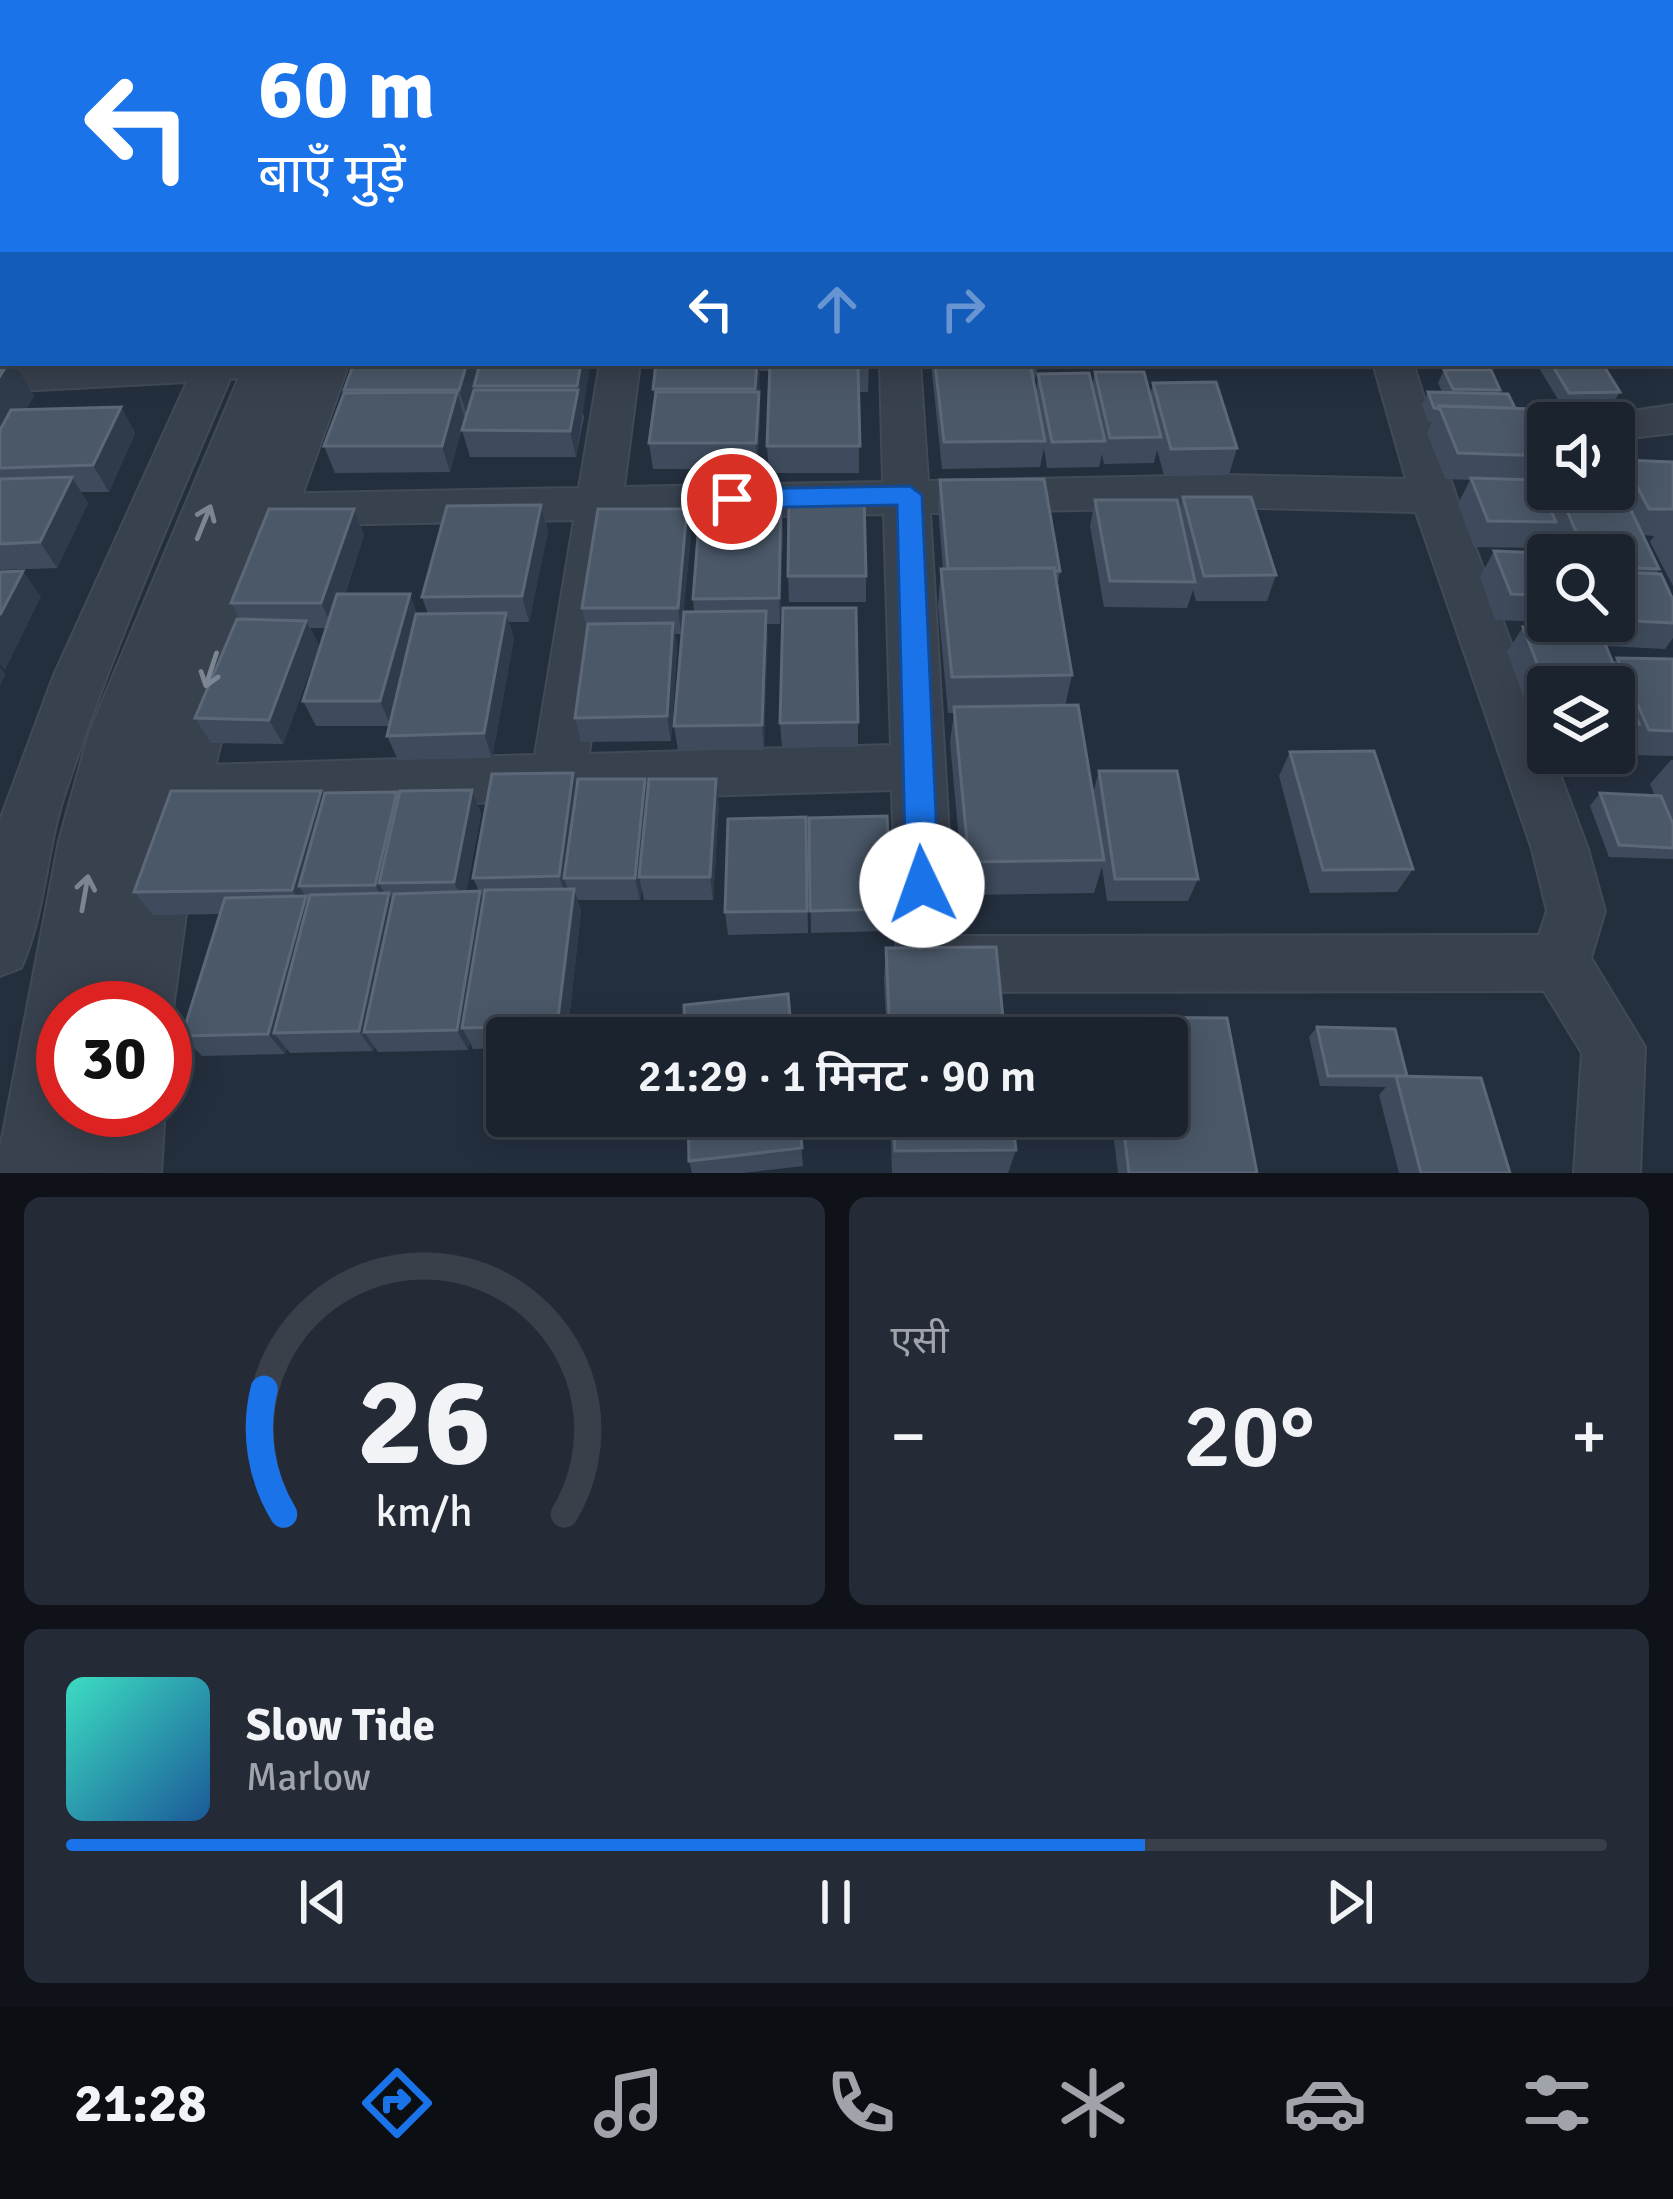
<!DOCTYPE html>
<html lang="hi">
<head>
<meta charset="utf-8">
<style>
	:root { --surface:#1b232e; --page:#242b36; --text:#f1f3f6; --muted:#a0a4aa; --line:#39404a; --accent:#1a73e8 }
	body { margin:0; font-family:Signika,"Noto Sans Devanagari",sans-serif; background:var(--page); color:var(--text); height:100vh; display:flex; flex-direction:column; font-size:45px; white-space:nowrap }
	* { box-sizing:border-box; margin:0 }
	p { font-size:39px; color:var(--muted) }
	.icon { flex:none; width:66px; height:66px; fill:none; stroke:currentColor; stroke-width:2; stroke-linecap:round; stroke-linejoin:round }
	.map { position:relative; height:1173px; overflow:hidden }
	.drawer { display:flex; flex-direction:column; gap:24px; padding:24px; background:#0f1319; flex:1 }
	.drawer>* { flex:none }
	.guide { position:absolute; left:0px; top:0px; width:1674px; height:366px; box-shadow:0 6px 30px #0003,0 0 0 3px var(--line); background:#1a73e8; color:#fff; overflow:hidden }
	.tools { position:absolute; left:1527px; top:402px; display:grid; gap:24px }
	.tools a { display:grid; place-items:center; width:108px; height:108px; border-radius:12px; background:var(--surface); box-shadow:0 6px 30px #0003,0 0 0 3px var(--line); font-size:60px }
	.speed { position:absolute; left:36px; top:981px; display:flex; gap:24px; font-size:60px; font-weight:700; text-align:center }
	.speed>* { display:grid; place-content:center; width:156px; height:156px; border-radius:50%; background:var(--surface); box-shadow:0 6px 30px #0003,0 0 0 3px var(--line); line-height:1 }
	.speed .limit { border:18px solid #d22; background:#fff; color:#111 }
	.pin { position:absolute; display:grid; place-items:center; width:102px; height:102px; color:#fff; margin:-51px; border:6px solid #fff; border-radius:50%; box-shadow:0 3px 12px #0007 }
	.me { position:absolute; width:132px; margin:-66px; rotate:357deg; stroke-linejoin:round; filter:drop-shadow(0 0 9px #0008) }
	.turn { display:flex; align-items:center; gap:42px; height:252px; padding:0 60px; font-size:54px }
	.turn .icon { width:156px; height:156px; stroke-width:2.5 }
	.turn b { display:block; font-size:84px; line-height:102px }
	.lanes { display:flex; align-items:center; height:114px; padding:0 60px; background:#0003; justify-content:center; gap:60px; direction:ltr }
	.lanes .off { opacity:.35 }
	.big { font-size:90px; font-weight:600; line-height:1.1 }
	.drawer .tile { flex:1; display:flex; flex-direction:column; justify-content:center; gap:18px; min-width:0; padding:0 42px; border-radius:18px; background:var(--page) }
	.drawer .dial { align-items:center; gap:0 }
	.dial svg { height:312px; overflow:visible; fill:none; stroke:var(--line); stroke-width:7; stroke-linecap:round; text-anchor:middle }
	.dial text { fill:var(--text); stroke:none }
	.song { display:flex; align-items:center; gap:36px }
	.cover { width:144px; height:144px; border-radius:18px; background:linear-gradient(135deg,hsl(170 70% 55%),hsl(210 70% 35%)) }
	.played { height:12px; border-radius:6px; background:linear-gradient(90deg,var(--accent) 70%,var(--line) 70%) }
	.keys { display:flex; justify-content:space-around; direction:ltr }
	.heat { display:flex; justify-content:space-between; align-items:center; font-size:66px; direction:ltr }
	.drawer .tiles { flex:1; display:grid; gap:24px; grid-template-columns:1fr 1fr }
	.tile:last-child { grid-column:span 2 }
	.trip { position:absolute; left:486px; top:1017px; width:702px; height:120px; border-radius:12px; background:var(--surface); box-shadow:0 6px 30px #0003,0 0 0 3px var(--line); font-weight:600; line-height:120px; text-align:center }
	.tab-bar { display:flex; height:192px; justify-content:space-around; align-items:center; background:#0b0e12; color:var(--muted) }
	.tab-bar .icon { width:84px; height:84px }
	.tab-bar .selected { color:var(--accent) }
	.tab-bar b { font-size:54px; color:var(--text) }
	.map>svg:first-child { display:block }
</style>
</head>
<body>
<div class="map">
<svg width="1673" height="1173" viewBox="0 0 1673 1173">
	<rect width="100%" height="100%" fill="#242f3e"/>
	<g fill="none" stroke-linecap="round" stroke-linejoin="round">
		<g stroke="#414a57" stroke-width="4">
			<g id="minor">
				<polygon points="122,0 152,0 120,3"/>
				<polygon points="376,0 406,0 375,3"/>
				<polygon points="660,0 690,0 659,3"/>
				<polygon points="870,0 900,0 901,3 871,3"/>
				<polygon points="1003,0 1033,0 1002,3"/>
				<polygon points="1671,2 1673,2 1673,20 1667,3"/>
				<rect x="0" y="202" width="3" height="22"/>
				<rect x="0" y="331" width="3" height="26"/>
				<path d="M46,363H303L297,372L230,379C172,515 113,650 66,790C46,847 46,912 21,968L0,976V820L54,675L187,382L0,392V366Z"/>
				<path d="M600,363H640L624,487L883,482L880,363H920L928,481L1226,475L1406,479L1373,363H1413L1456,496L1548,742V753H1552L1588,849L1605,911L1591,958L1645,1047L1640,1173H1574L1582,1053L1544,991L927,992L906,984L897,964L892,790L172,812L153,805L145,789L153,773L172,766L535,755L574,520L263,526L247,522L240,510L247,498L263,494L579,488ZM1226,507L1416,512L1532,849L1547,911L1539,935L955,936L930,513ZM884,514L891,745L589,754L620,519Z"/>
				<polygon points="1673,405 1673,433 1614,440 1614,423 1594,423 1599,416"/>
			</g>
		</g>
		<g stroke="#414a57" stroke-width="4">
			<polygon id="tertiary" points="245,363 297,363 288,386 297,363 349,363 237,679 196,842 173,1008 165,1028 165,1008 63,1008 63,1110 165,1109 161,1173 0,1173 0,1149 59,841 89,733"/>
		</g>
		<use href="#minor" fill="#38414e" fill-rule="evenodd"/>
		<use href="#tertiary" fill="#38414e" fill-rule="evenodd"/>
	</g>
	<g fill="#3f4b5c">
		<polygon points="0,0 97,0 95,3 3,3 3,56 0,56"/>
		<polygon points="141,0 325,0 326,3 142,3"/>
		<polygon points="488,0 657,0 657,3 489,3"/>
		<polygon points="1151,0 1172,0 1171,3 1152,3"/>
		<polygon points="1173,0 1203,0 1203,3 1174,3"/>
		<polygon points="1232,0 1300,0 1299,3 1233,3"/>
		<polygon points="1483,0 1577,0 1576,3 1488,3"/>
		<polygon points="1632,0 1673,0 1673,7 1671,7 1671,3 1635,3"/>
		<polygon points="0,57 3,57 3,179 0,180"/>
		<polygon points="1671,186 1673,189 1673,294 1671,294"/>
		<rect x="0" y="217" width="3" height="94"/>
		<polygon points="0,358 34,396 26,409 121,407 135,433 109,492 81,492 88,503 57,568 0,570"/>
		<polygon points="354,363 590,363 582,410 584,417 576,457 470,457 462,430 466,416 464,416 450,472 335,473 324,446 345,393 344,390"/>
		<polygon points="656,363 869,363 868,392 859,392 859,473 769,473 767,446 769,371 759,371 760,419 757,469 653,469 649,443 655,401 653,389"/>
		<polygon points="931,363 1038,363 1034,386 1036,393 1038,374 1092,386 1095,372 1150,396 1153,383 1237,448 1229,475 1164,475 1157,450 1154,463 1104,464 1102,454 1099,467 1047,468 1044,448 1040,467 942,469"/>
		<polygon points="1542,363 1602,363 1620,392 1612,405 1562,406 1539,368"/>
		<polygon points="1444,370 1500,390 1498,394 1548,439 1548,470 1541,482 1538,482 1553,515 1562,499 1614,501 1608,489 1614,489 1614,474 1623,460 1673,462 1673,586 1650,542 1654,536 1643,535 1659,569 1656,574 1673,600 1673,638 1665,649 1606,646 1613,663 1617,658 1673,659 1673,756 1629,755 1624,743 1619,748 1614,748 1614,687 1548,687 1548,746 1541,745 1507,652 1523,627 1588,629 1584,621 1614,621 1614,555 1548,555 1548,621 1575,621 1574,623 1495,620 1480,577 1494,551 1558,553 1550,533 1541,548 1474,547 1458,504 1470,480 1445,479 1427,433 1432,422 1428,422 1422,405 1428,392 1442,392 1438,383"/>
		<polygon points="940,480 1060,571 1057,586 1072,675 1065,706 1093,793 1099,771 1198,879 1188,901 1107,901 1102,867 1094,893 964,895 950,742 954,713 948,713 938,606 941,569 943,569 938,507"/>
		<polygon points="1183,497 1276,575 1267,601 1196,601 1193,590 1187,608 1104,607 1090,526 1095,500 1179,510"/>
		<polygon points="541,505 548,531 529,622 509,622 514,639 492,758 398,760 387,736 390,726 316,726 303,701 326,628 310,628 319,646 283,744 211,743 195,718 240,619 231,603 354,509 364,535 345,594 417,614 428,614 422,597"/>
		<polygon points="783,523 780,624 767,624 764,750 678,750 674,726 694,612 693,599"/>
		<polygon points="691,535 681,634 675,634 677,648 671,741 581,742 575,718 587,628 582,608"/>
		<polygon points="788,576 866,576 866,602 789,602"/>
		<polygon points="858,722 858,747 782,747 780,723"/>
		<polygon points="1290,752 1413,869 1397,892 1310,893 1279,776"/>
		<polygon points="1671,760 1673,760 1673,859 1609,857 1590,806 1600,793 1655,796 1650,784"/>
		<polygon points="573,773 577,787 645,779 647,791 719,803 713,900 644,900 642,889 640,900 577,900 581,911 567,1038 507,1038 507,1048 473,1049 470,1042 468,1050 378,1052 374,1046 373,1051 290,1053 286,1048 285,1054 202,1056 182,1036 220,914 153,915 134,892 324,797 397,792 399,796 472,790 481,814 466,892 479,891 473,878"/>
		<polygon points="806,817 808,933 728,935 725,912"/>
		<polygon points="809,818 892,909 890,931 811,933"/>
		<polygon points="886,948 1005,1038 887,1038 884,979"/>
		<polygon points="1108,1017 1227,1018 1257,1173 1118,1173 1111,1116 1167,1116 1167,1038 1101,1038"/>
		<polygon points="1317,1027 1407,1076 1510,1173 1399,1173 1379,1095 1386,1087 1320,1086 1309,1037"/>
		<polygon points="799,1116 803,1166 743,1173 692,1173 689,1161"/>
		<polygon points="890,1116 1012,1116 1016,1150 1008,1173 892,1173"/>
	</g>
	<g fill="#2f3b4b">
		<polygon points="71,0 97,0 95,3 72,3"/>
		<polygon points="310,0 325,0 326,3 308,3"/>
		<polygon points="1503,0 1522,0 1521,3 1502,3"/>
		<polygon points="8,363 14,363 34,396 0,453 0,376"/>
		<polygon points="467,363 480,363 481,366 467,416 459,390"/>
		<polygon points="581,363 590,363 590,367 576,457 570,431"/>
		<polygon points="757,363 759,363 760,374 757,415 755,389"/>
		<polygon points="457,392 465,419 450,472 442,446"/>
		<polygon points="759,392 760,419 757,469 756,443"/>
		<polygon points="121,407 135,433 109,492 93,465"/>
		<polygon points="72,477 88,503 57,568 40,542"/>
		<polygon points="781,497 783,523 780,624 779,598"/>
		<polygon points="541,505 548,531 529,622 522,596"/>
		<polygon points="354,509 364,535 333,628 321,603"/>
		<polygon points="687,509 691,535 681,634 678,608"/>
		<polygon points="23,571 41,597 5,670 0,664 0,615"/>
		<polygon points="410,594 419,619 391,726 380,701"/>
		<polygon points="766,611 768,637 764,750 762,725"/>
		<polygon points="506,613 514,639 492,758 484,733"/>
		<polygon points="306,621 319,646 283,744 269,720"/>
		<polygon points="673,623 677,648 671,741 667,716"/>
		<polygon points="0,667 6,674 0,686"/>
		<polygon points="573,773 580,797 564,878 568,889 566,899 559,876"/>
		<polygon points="645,779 650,803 639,877 642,889 640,900 635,878"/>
		<polygon points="716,779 719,803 713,900 710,877"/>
		<polygon points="472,790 481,814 464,905 454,882"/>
		<polygon points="321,791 334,815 299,886 320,918 274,1033 286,1048 285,1054 268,1034 303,906 292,890"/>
		<polygon points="397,792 409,816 379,883 388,900 389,893 401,916 364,1032 374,1046 373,1051 359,1031 386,905 375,885"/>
		<polygon points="574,889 581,911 567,1038 562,1038 557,1026"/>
		<polygon points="480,891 490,914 462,1028 470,1042 468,1050 457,1030"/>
	</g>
	<g fill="#4b5868" stroke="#5c6777" stroke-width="3">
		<polygon points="213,0 310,0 308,3 211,3"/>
		<rect x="572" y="0" width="79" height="3"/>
		<rect x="699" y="0" width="78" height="3"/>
		<rect x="777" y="0" width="71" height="3"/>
		<rect x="899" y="0" width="72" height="3"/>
		<polygon points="1072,0 1113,0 1115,3 1074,3"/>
		<polygon points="1398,0 1427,0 1428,3 1399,2"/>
		<polygon points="1543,0 1577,0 1567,3 1549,3"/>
		<polygon points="3,14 3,32 0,32 0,17"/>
		<polygon points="0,57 3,57 2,99 0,99"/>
		<polygon points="1671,76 1673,78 1673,102 1671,102"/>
		<rect x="0" y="102" width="3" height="52"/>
		<polygon points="0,217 3,217 3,264 0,269"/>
		<polygon points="1671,238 1673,241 1673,266 1671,266"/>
		<polygon points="0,358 3,358 3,363 8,363 0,376"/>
		<polygon points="354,363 467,363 459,390 344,390"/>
		<polygon points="480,363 581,363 577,386 474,386"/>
		<polygon points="656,363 757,363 755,389 653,389"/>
		<polygon points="770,363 869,363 869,366 822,366 858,368 860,446 767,446"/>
		<polygon points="1030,363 1045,441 944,442 935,364"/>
		<polygon points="1551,363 1602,363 1620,392 1569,393"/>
		<polygon points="1444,370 1491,370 1500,390 1453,389"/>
		<polygon points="1095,372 1144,372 1161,437 1110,438"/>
		<polygon points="1089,373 1105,441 1052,442 1038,374"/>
		<polygon points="1216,382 1237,448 1171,449 1153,383"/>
		<polygon points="474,390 578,390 570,431 462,430"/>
		<polygon points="457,392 442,446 324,446 344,393"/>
		<polygon points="656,392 759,392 756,443 649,443"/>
		<polygon points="1428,392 1508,394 1515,408 1439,406 1440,409 1434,408"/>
		<polygon points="1439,406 1534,409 1548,439 1548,456 1458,453"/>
		<polygon points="121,407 93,465 0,468 0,430 11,410"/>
		<polygon points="1623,460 1673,462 1673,509 1649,509"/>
		<polygon points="72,477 40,542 0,544 0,479"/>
		<polygon points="1471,478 1537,480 1556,522 1488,521"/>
		<polygon points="1044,479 1060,571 1055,571 1054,568 948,569 940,480"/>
		<polygon points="701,497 781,497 779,598 693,599"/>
		<polygon points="789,497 864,497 866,576 788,576"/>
		<polygon points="1183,497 1251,497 1276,575 1204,576"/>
		<polygon points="1562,499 1627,502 1659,569 1614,567 1614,555 1586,555"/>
		<polygon points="1095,500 1177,500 1195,582 1110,581"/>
		<polygon points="541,505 522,596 422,597 447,506"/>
		<polygon points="269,509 354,509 321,603 231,603"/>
		<polygon points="598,509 687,509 678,608 582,608"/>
		<polygon points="1494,551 1573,554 1573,555 1548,555 1548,596 1511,594"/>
		<polygon points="1054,568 1072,675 952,677 941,569"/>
		<polygon points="23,571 0,615 0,572"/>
		<polygon points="1614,572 1661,574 1673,600 1673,623 1614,620"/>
		<polygon points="337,594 410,594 380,701 303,701"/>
		<polygon points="783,608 856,608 858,722 780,723"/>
		<polygon points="766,611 762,725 674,726 684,612"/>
		<polygon points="506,613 484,733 387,736 416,614"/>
		<polygon points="237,619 306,621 269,720 195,718"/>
		<polygon points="673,623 667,716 575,718 588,624"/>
		<polygon points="1523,627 1599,630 1639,724 1614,723 1614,687 1548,687 1548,692"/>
		<polygon points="1617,658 1673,659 1673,731 1649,730"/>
		<polygon points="1078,705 1104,860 969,862 954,707"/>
		<polygon points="1374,751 1413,869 1323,870 1290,752"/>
		<polygon points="1099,771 1177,771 1198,879 1115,879"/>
		<polygon points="573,773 559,876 473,878 492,774"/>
		<polygon points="578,779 645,779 635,878 564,878"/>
		<polygon points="649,779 716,779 710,877 639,877"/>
		<polygon points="472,790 454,882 379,883 400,791"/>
		<polygon points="171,791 321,791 292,890 134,892"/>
		<polygon points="397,792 375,885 299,886 325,793"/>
		<polygon points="1600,793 1661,796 1673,824 1673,848 1619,845"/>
		<polygon points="887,816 892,909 810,911 809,818"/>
		<polygon points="806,817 807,911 725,912 728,819"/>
		<polygon points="574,889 557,1026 462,1028 485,890"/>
		<polygon points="480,891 457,1030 364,1032 394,894"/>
		<polygon points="389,893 359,1031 274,1033 310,895"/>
		<polygon points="306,896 268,1034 182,1036 225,898"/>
		<polygon points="996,947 1005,1038 890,1038 886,948"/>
		<polygon points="788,994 792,1038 685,1038 684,1005"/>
		<polygon points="1108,1017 1227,1018 1257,1173 1129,1173 1122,1116 1167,1116 1167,1038 1111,1038"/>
		<polygon points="1317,1027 1395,1029 1407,1076 1328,1076"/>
		<polygon points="1396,1076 1481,1078 1510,1173 1421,1173"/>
		<polygon points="688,1116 799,1116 802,1148 689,1161"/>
		<polygon points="893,1116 1012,1116 1016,1150 895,1151"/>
	</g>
	<defs><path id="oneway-shaft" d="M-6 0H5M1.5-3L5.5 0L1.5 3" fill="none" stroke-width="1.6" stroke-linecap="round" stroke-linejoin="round" transform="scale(3)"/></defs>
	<g stroke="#7c8592">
		<use href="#oneway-shaft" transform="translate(204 522) rotate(-68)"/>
		<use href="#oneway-shaft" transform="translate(211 670) rotate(108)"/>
		<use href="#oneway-shaft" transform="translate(85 893) rotate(-80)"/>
	</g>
	<polygon fill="#1a73e8" stroke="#114b97" stroke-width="3" points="910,486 922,495 939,885 934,895 922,900 911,895 906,885 897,505 732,508 719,499 732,489"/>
</svg>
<div class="tools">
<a><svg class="icon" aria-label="sound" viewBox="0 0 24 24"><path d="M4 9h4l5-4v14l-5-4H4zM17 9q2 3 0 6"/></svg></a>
<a><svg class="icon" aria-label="search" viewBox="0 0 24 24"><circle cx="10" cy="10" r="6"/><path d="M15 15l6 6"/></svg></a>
<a><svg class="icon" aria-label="layers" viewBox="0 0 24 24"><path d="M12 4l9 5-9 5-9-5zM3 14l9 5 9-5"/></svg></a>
</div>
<div class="speed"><div class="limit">30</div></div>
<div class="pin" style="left:732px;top:499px;background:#d93025"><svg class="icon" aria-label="arrive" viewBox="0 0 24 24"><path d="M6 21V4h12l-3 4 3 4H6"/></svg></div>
<svg class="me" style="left:922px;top:885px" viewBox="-20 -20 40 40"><circle r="19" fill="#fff"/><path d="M0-13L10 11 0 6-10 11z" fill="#1a73e8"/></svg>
<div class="trip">21:29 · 1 मिनट · 90 m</div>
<div class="guide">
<div class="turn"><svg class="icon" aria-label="left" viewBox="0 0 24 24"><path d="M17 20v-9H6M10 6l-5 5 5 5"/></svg><div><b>60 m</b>बाएँ मुड़ें</div></div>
<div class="lanes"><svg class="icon" aria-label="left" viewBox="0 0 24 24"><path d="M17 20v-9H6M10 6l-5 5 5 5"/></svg><svg class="icon off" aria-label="ahead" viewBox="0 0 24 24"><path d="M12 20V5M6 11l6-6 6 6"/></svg><svg class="icon off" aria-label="right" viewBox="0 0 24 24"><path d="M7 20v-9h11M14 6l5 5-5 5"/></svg></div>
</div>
</div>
<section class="drawer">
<div class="tiles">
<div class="tile dial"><svg viewBox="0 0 100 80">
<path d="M14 69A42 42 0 1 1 86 69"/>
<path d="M14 69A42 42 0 0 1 9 37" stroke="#1a73e8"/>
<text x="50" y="56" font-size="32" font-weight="700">26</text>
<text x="50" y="72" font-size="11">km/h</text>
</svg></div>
<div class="tile"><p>एसी</p>
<div class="heat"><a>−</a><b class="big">20°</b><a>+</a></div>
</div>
<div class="tile">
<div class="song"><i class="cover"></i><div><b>Slow Tide</b><p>Marlow</p></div></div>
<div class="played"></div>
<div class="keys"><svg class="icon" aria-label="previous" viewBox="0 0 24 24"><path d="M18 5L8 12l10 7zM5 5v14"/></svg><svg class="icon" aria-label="pause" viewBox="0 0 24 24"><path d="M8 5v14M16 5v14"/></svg><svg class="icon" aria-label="next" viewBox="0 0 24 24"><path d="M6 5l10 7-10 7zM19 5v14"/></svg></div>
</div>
</div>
</section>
<nav class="tab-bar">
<b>21:28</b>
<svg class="icon selected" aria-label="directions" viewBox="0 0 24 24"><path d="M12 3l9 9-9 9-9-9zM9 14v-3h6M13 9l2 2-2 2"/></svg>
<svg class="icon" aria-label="music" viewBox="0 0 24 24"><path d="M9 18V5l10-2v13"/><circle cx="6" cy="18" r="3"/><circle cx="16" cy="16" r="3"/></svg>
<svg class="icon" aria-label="phone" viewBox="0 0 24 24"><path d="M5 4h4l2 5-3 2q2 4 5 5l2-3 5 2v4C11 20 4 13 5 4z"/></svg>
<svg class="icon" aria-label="climate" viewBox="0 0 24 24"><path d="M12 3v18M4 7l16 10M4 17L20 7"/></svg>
<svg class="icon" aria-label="car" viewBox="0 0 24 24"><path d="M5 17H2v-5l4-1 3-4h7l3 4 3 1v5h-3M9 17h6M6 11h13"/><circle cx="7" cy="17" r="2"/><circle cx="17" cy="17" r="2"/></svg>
<svg class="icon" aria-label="filters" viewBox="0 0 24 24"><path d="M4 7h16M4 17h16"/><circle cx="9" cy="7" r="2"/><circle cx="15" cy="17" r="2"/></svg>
</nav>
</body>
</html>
